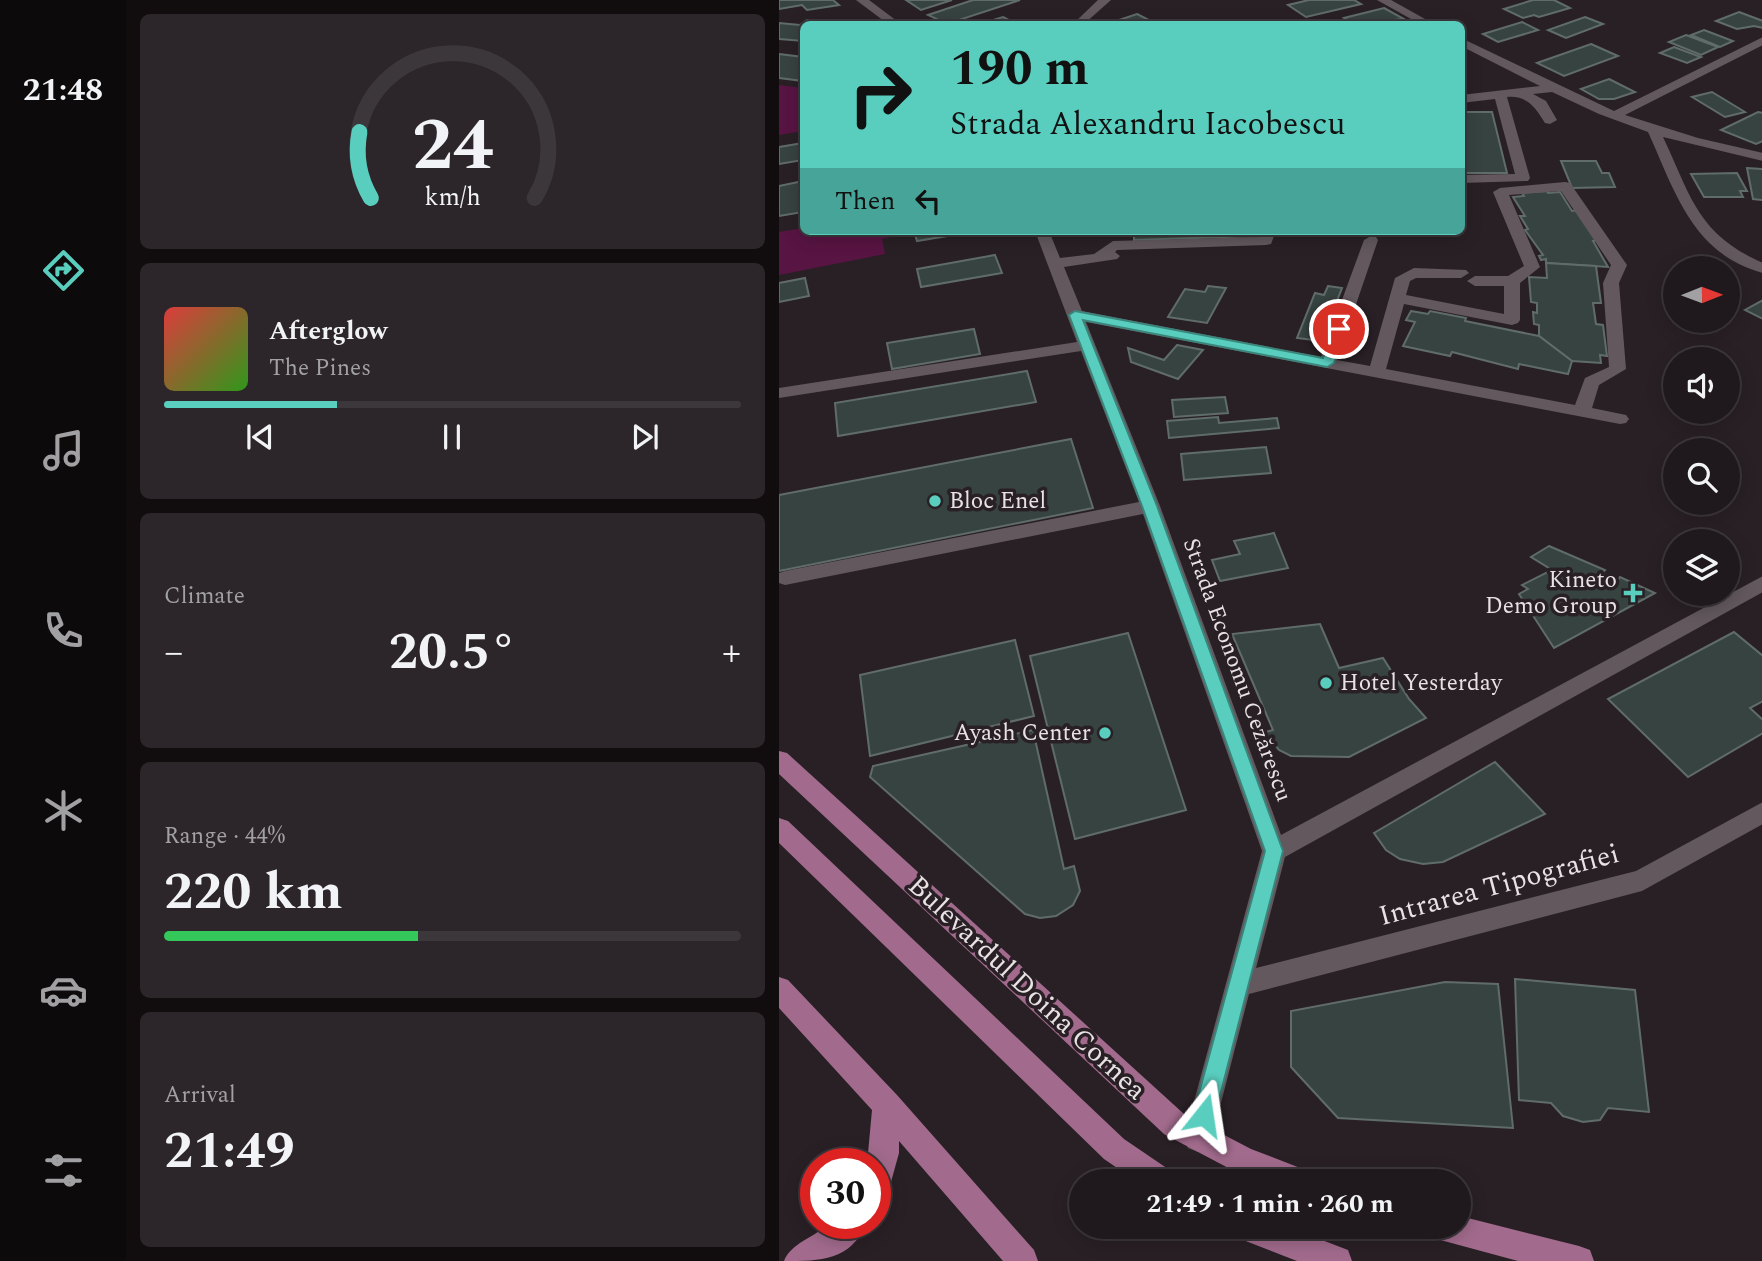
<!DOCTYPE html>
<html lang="en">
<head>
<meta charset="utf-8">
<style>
	:root { --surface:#1f181c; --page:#2c2529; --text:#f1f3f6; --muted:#a1a0a3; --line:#3c373b; --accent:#59cebf }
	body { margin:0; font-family:Spectral,serif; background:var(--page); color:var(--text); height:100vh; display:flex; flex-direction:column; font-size:26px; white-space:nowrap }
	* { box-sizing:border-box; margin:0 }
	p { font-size:23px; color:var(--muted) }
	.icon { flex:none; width:38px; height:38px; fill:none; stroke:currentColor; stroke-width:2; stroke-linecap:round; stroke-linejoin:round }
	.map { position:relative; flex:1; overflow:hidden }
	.sheet { display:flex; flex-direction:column; gap:14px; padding:14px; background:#110d0f; width:653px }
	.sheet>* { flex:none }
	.guide { position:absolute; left:21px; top:21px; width:665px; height:214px; border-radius:10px; box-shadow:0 4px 18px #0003,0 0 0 2px var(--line); background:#59cebf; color:#111; overflow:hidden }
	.needle { width:46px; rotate:89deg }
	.fabs { position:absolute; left:884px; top:256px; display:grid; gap:14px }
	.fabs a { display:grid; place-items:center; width:77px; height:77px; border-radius:50%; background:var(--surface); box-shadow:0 4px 18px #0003,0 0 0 2px var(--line); font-size:35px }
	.speed { position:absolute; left:21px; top:1148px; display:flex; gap:14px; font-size:35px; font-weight:700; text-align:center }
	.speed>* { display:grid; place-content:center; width:91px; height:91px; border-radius:50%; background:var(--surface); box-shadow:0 4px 18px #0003,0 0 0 2px var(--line); line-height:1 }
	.speed .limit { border:10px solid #d22; background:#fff; color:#111 }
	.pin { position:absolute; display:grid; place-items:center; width:60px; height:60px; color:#fff; margin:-30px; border:4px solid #fff; border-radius:50%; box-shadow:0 2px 7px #0007 }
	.me { position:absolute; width:77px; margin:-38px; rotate:15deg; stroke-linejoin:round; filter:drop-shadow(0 0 5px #0008) }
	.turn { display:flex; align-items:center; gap:24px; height:147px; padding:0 35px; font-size:32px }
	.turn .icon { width:91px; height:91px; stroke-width:2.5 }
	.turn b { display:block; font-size:49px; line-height:60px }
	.then { display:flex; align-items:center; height:66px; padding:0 35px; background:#0003; gap:14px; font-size:26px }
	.big { font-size:52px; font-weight:700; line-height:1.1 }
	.sheet .widget { flex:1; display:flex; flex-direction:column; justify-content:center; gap:10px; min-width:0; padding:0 24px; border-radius:10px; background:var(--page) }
	.sheet .dial { align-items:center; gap:0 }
	.dial svg { height:182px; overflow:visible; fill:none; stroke:var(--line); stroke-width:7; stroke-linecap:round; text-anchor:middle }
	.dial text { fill:var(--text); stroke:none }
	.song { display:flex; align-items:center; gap:21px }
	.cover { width:84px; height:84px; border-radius:10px; background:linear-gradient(135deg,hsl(0 70% 55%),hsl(110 70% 35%)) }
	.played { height:7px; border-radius:4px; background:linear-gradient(90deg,var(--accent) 30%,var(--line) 30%) }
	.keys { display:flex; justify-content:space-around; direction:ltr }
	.heat { display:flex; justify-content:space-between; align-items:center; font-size:38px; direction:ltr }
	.charge { height:10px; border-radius:5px; background:linear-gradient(90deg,#34c759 44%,var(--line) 0) }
	.trip { position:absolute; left:290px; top:1169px; width:402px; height:70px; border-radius:35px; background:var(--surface); box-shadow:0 4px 18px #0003,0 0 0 2px var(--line); font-weight:700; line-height:70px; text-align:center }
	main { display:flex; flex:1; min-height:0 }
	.tab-bar { display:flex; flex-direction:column; width:126px; justify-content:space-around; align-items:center; background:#0c0a0b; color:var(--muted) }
	.tab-bar .icon { width:49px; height:49px }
	.tab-bar .selected { color:var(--accent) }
	.tab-bar b { font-size:32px; color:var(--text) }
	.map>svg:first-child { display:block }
</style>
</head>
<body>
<main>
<nav class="tab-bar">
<b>21:48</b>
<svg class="icon selected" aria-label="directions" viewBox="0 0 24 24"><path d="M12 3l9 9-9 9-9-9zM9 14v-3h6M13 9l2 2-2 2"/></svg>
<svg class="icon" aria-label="music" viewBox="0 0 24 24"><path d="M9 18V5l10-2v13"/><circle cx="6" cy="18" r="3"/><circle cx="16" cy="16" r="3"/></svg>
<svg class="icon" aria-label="phone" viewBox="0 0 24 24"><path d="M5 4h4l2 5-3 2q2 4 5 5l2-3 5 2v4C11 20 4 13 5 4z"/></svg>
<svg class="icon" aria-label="climate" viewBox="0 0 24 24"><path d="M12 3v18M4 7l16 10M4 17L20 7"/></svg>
<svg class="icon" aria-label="car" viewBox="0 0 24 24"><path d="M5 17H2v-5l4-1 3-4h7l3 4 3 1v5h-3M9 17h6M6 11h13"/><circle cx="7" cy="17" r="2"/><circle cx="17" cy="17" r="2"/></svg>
<svg class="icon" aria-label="filters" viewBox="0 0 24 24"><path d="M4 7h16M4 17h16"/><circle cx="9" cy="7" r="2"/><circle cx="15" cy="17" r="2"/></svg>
</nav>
<section class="sheet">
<div class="widget dial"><svg viewBox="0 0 100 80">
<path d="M14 69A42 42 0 1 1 86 69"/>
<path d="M14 69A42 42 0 0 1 9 40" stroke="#59cebf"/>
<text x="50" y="56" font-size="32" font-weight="700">24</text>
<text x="50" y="72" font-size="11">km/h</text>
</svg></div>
<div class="widget">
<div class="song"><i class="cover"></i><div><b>Afterglow</b><p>The Pines</p></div></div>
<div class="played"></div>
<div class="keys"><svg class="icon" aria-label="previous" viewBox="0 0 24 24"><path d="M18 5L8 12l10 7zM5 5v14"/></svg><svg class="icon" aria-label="pause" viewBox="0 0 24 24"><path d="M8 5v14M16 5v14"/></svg><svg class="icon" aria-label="next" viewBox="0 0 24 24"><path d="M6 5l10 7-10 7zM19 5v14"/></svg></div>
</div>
<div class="widget"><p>Climate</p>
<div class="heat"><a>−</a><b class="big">20.5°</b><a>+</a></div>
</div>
<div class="widget"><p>Range · 44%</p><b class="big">220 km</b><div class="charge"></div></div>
<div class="widget"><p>Arrival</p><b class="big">21:49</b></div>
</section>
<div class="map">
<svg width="984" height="1261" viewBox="0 0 984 1261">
	<rect width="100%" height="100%" fill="#292025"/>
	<g fill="#581443">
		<polygon points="0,85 24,88 24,131 0,135"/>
		<polygon points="24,228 24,231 116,231 117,236 103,239 106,254 0,275 0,232"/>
	</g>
	<g fill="#374341" stroke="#606c6a" stroke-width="2">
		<polygon points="0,0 54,0 60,5 28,10 23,5 0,9"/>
		<polygon points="127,0 173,0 142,10"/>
		<polygon points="194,0 241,0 168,24 149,15"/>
		<polygon points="530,0 575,0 582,4 527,17 509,5"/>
		<polygon points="754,0 775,0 791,8 760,17 755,15 744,18 725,9"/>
		<polygon points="605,8 625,19 575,24 565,18"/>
		<polygon points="960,12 984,21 984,28 975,26 958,29 937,21"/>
		<polygon points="358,14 368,19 359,22 363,24 334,22"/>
		<polygon points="224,17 237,24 201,24"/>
		<polygon points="806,17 824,24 787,38 769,30"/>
		<polygon points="28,20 72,24 24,24 24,41 0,39 0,23 21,25"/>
		<polygon points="743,22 759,30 719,42 704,34"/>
		<polygon points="925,30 954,41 941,47 912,35"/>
		<polygon points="907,35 939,47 922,55 890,42"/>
		<polygon points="812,44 839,56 785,76 758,63"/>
		<polygon points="895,47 922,57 908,63 881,53"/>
		<polygon points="0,54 24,57 24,81 0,78"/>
		<polygon points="830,79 856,92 835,99 820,99 802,89"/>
		<polygon points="933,92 966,112 946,117 913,97"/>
		<polygon points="682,112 713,112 728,173 682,173"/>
		<polygon points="979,112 984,113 984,141 977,144 942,130"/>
		<polygon points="24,143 24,160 0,164 0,147"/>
		<polygon points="782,161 817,161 823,173 830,173 836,187 793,188"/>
		<polygon points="968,168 984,169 984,200 974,199"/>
		<polygon points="958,173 968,191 961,191 964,197 925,197 912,174"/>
		<polygon points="24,181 24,212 0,216 0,186"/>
		<polygon points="768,191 769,193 781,192 793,211 800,210 819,240 814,241 829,267 767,263 767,259 762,260 760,256 764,255 746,230 749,229 741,216 746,216 734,197 745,196 743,193"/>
		<polygon points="135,231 198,231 138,241"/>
		<polygon points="355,231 478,231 478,236 355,240"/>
		<polygon points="216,255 223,273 142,287 138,269"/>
		<polygon points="767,263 817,266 822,303 814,303 817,324 824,325 828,356 821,355 822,363 793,361 760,336 760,325 755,324 754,312 758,313 758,303 752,302 750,277 768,278"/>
		<polygon points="26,278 30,296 0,302 0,283"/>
		<polygon points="429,286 447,288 428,323 389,317 406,289 426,292"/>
		<polygon points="549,286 563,288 542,341 518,338 536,293 545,295"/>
		<polygon points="984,300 984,319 966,310"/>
		<polygon points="632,311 649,314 651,311 687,318 686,321 760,336 793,361 789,374 740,364 739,369 673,352 671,356 624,346 636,322 627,320"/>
		<polygon points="195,329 201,354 113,369 108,343"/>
		<polygon points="398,345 424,350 399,379 352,362 349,348 385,360"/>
		<polygon points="248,371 257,402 59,436 56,403"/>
		<polygon points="446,397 449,413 395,417 393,400"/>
		<polygon points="439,417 440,423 498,418 500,428 390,438 388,421"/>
		<polygon points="292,439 314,508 0,571 0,495"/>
		<polygon points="487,447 492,473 405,480 402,454"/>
		<polygon points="495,533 509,568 441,581 433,560 461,554 455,541"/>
		<polygon points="770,546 826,570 823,573 839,580 841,577 876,593 775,648 740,594 749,589 743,585 773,570 752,557"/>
		<polygon points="541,624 560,668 604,658 630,699 647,718 570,757 512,756 500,750 493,741 488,743 483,733 494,730 453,634"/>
		<polygon points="955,632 984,656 984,701 971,708 984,720 984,733 909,777 829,699"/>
		<polygon points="349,633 407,810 296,839 251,656"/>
		<polygon points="236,640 255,716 91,756 81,675"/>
		<polygon points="254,730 285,869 295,866 301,891 294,905 277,916 261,918 246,914 91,777 94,766"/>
		<polygon points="716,762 766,814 664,862 644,864 621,859 607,850 595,833"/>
		<polygon points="736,979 856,990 870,1112 829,1108 821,1120 804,1122 784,1116 772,1103 740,1100"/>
		<polygon points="666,982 719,984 734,1128 559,1118 512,1067 512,1011"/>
	</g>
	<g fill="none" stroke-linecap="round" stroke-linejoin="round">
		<g fill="#62585e" fill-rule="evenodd">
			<polygon points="77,0 90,0 122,24 109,24"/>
			<polygon points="319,0 332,0 305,24 294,24"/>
			<polygon points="598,0 612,0 655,24 641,24"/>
			<path d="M984,37V45L846,115L919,138L984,153V161L884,137C912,196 918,234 984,263V273C913,254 896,191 869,132L820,114L773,92L754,94L767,101L778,120L771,124L766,123C757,108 748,95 728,97L751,178L749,181L682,183V175L736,174L716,99L682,103V95L761,86L682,46V38L835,111Z"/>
			<path d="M786,182L791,183L848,265L840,283L847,369L820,385L813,408L847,415L850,419L847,423L841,424L307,322L381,506L502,835L984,576V592L506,857L477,968L857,871L984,802V824L863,891L470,994L433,1138L429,1148L419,1152L409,1148L405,1138L483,851L364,514L6,585L0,583V573L6,571L360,502L302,351L0,398V388L298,342L256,231H270L281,258L315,254L334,241L481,237L483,231H497L492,244L487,245L338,250L336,252L341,256L338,259L285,267L303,311L542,357L585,240L592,236L597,237L599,240L558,360L591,366L616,278L635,268L687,270L690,273L682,278H637L631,281L627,295L725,314V286H696L688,281L696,276H729L745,266L714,192L721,188ZM782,191L832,265L824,283L830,367L806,378L796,405L607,369L625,304L733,325L739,323L741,320V283L761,267L730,195Z"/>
		</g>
		<g fill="#a26b8d" fill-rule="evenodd">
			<polygon points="0,751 8,753 405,1114 472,1149 529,1171 534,1181 480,1181 455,1171 385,1134 0,774"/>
			<polygon points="0,818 9,821 345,1139 392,1171 397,1181 357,1181 325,1159 0,843"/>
			<polygon points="0,977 9,980 118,1095 255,1250 259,1261 224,1261 120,1141 120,1153 107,1200 96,1204 96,1164 88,1164 93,1110 0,1008"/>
			<polygon points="681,1216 800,1246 811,1250 815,1261 739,1261 654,1238 650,1227 681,1227"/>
			<path d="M51,1223H88C71,1261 42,1261 5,1261C12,1243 36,1237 51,1223Z"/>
			<polygon points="455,1227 509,1227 569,1250 573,1261 518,1261 459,1238"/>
		</g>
	</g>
	<polygon fill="#59cebf" stroke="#3a867c" stroke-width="2" points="296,311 544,358 556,327 560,326 567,329 555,363 548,367 304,320 378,506 504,851 436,1115 433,1123 425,1126 417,1123 414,1115 486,851 363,506 290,315"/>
	<g fill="#59cebf" stroke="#292025" stroke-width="2.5">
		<circle cx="156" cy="501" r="7"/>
		<path d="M850.5 582.5h7v7h7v7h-7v7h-7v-7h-7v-7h7z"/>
		<circle cx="547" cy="683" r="7"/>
		<circle cx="326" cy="733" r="7"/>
	</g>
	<g text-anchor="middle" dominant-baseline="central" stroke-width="7" stroke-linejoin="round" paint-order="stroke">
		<g font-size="23" fill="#e8e2e5" stroke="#292025" text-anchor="start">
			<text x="170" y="501">Bloc Enel</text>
			<text x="838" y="580" text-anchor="end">Kineto<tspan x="838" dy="26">Demo Group</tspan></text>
			<text x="561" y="683">Hotel Yesterday</text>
			<text x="312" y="733" text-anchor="end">Ayash Center</text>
		</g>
		<g font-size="23" fill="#e8e2e5" stroke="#292025">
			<text transform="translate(458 670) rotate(70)">Strada Economu Cezărescu</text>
		</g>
		<g font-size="28" fill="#e8e2e5" stroke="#292025">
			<text transform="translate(720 885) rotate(-15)">Intrarea Tipografiei</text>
			<text transform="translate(248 988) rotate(43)">Bulevardul Doina Cornea</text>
		</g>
	</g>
</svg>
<div class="fabs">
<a><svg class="needle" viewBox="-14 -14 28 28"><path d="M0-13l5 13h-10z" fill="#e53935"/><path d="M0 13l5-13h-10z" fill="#a1a0a3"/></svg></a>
<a><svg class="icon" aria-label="sound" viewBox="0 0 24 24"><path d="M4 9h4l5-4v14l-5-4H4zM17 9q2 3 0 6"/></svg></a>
<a><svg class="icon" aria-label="search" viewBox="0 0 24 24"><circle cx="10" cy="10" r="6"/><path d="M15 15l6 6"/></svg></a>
<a><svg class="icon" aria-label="layers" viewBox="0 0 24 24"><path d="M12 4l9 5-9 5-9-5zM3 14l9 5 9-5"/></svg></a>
</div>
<div class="speed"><div class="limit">30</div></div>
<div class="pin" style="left:560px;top:329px;background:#d93025"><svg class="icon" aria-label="arrive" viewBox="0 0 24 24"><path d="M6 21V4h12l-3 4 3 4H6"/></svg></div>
<svg class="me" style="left:425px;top:1115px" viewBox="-20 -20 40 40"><path d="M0-17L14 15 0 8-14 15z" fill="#59cebf" stroke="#fff" stroke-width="4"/></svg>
<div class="trip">21:49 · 1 min · 260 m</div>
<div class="guide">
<div class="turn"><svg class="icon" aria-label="right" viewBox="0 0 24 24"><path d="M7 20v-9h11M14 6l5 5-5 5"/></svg><div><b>190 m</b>Strada Alexandru Iacobescu</div></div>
<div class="then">Then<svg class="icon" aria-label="left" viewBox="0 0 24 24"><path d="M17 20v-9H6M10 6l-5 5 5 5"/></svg></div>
</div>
</div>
</main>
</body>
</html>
